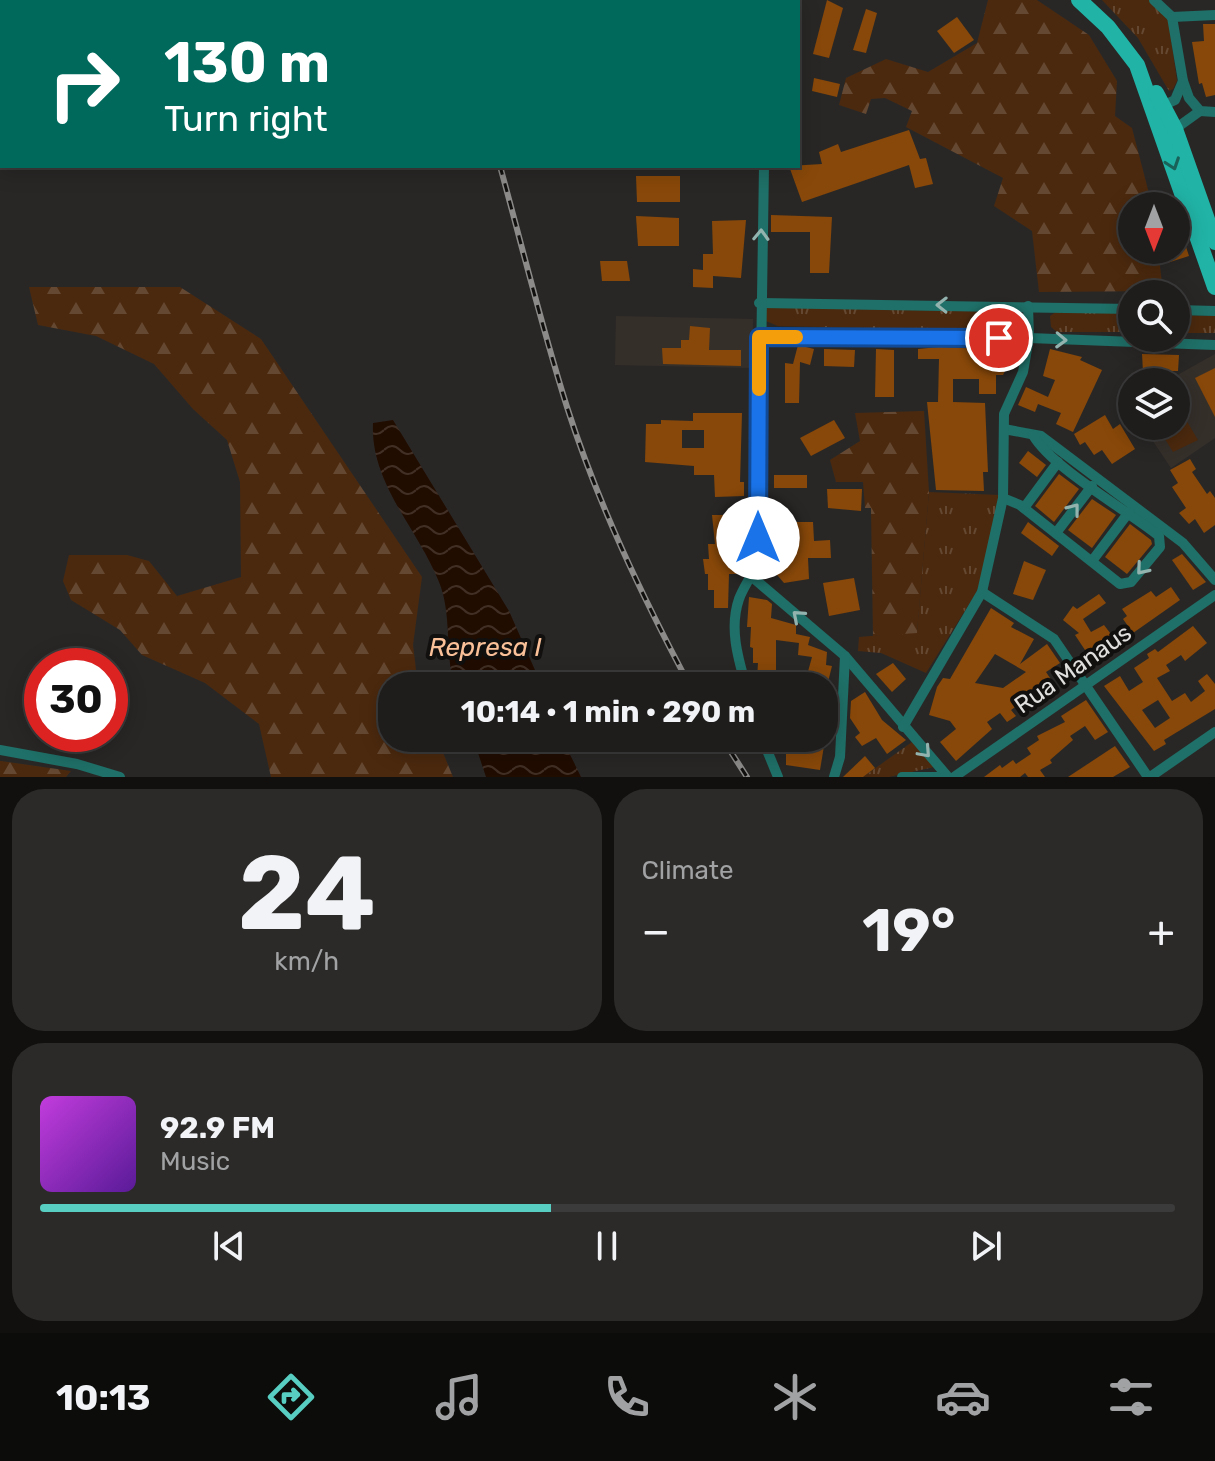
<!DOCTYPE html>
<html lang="en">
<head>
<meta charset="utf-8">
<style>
	:root { --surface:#1f1d1c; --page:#2c2a29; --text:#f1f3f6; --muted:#a1a2a3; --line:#3c3b3b; --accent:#57cec1 }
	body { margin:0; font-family:Rubik,sans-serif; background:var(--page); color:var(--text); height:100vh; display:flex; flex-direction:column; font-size:30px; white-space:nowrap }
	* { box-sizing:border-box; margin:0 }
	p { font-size:26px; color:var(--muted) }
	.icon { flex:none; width:44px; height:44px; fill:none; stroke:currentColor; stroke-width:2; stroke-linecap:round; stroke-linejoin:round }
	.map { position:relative; height:777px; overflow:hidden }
	.panel { display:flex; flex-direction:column; gap:12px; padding:12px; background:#11100f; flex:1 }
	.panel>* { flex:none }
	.hud { position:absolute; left:0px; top:0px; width:800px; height:168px; box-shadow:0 4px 20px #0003,0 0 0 2px var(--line); background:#00695c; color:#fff; overflow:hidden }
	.needle { width:52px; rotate:180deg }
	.fabs { position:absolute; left:1118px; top:192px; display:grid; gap:16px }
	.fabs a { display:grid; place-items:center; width:72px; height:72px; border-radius:50%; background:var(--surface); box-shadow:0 4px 20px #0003,0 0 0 2px var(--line); font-size:40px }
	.speed { position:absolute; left:24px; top:648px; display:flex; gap:16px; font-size:40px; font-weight:700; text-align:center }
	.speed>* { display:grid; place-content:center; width:104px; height:104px; border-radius:50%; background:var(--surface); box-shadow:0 4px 20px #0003,0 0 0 2px var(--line); line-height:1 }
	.speed .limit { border:12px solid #d22; background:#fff; color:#111 }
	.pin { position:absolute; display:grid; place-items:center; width:68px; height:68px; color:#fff; margin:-34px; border:4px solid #fff; border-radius:50%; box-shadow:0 2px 8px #0007 }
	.me { position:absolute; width:88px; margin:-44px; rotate:0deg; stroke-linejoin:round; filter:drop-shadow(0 0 6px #0008) }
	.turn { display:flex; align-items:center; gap:28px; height:168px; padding:0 32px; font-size:36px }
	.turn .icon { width:104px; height:104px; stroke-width:2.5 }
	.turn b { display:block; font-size:56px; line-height:68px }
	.big { font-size:60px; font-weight:700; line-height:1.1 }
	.panel .card { flex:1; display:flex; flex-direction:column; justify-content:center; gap:12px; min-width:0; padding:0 28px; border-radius:32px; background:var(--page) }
	.panel .dial { align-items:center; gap:0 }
	.dial b { font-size:104px; line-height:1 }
	.song { display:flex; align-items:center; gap:24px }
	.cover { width:96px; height:96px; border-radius:12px; background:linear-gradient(135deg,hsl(290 70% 55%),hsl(270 70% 35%)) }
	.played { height:8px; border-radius:4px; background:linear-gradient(90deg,var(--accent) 45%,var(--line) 45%) }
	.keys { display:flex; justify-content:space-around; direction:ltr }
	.heat { display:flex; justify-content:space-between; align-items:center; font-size:44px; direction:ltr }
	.panel .tiles { flex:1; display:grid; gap:12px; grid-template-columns:1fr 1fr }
	.card:last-child { grid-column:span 2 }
	.trip { position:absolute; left:378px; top:672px; width:460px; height:80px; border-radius:32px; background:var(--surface); box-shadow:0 4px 20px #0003,0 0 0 2px var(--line); font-weight:700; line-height:80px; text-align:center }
	.tabs { display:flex; height:128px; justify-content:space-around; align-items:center; background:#0c0c0b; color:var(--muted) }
	.tabs .icon { width:56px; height:56px }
	.tabs .current { color:var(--accent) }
	.tabs b { font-size:36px; color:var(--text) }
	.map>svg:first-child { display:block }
</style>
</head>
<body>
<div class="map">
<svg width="1215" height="777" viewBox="0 0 1215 777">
	<defs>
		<pattern id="grass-tufts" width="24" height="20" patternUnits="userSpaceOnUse" patternTransform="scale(2)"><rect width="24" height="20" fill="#4b290e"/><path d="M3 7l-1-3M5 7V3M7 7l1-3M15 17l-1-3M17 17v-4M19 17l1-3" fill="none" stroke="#654831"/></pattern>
		<pattern id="forest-firs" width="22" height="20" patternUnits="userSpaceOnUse" patternTransform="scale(2)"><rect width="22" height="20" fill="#4b290e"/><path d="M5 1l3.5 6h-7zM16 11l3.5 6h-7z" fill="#654831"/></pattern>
		<pattern id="water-waves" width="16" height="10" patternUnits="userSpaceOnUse" patternTransform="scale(2)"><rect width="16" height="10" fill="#210c00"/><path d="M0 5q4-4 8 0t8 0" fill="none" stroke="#412f25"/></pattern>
	</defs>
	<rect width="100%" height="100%" fill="#292726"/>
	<g fill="#352f2a">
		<polygon points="616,316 753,319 752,368 615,365"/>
		<polygon points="1215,354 1215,438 1171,468 1143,426 1176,426 1176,382 1165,382"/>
	</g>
	<g fill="url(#grass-tufts)">
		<polygon points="1102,0 1150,0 1168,18 1177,81 1173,89 1169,91 1138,38"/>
		<polygon points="766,307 1008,312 1012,319 1009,328 1000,331 778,326 766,321"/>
		<polygon points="1057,311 1132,313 1132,332 1057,332 1051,327 1050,316"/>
		<polygon points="1176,315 1215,316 1215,333 1176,333"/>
		<polygon points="929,492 999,495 984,574 976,593 926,673 881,653 858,651 859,637 917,632"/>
		<polygon points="912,742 934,767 889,777 863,777"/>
	</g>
	<g fill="url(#forest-firs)">
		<polygon points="988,0 1037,0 1089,35 1117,81 1115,116 1132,128 1152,205 1132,206 1132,250 1158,250 1163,291 1039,292 1032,231 994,206 1003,178 906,127 912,111 885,98 871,99 866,114 839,105 846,78 886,59 928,72 977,43"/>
		<polygon points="29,287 180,287 261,339 422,577 413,645 418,686 392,686 392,738 437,738 453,777 271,777 259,724 205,683 142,655 120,630 71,600 63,581 69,555 127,555 149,561 177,596 241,577 240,482 227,440 193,409 154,364 96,336 38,325"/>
		<polygon points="924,411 929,492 917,633 873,636 871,508 865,508 863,482 836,482 830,460 860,441 855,413"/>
		<polygon points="0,761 1,761 71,771 66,777 0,777"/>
	</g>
	<polygon fill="#4b290e" points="1176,403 1198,440 1173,452 1157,426 1176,426"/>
	<g fill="url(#water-waves)">
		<path d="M393,420L509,611L542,686H454C445,652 452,614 439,582C418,529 370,483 373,423Z"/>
		<polygon points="473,738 562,738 581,777 486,777"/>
	</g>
	<g fill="#884809" fill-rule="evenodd">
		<polygon points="827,0 843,8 829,58 813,54"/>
		<polygon points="866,9 877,13 866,53 853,50"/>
		<polygon points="957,17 974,40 954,53 937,31"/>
		<polygon points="1203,24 1215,24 1215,95 1206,97 1202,83 1199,84 1192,42 1204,41"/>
		<polygon points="814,78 840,84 837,97 812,91"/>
		<polygon points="909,130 920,159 926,158 933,184 915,188 909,165 802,202 789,166 822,164 819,152 838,144 841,152"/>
		<polygon points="636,176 680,176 680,202 637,202"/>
		<polygon points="771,215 832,217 829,273 810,273 810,232 771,232"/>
		<polygon points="636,216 679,218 679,246 638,246"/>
		<polygon points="1176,216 1189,256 1167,263 1162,250 1176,250"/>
		<polygon points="746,220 741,278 713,276 713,288 693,287 693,269 703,270 703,254 713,254 712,221"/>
		<polygon points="600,261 627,261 630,281 602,281"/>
		<polygon points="690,326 710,328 709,350 741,350 741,366 663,364 662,348 681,348 681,340 689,340"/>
		<polygon points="798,345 814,349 810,365 800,362 799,403 785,403 785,363 793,364"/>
		<polygon points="939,347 1008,350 1010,361 1003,375 996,375 996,394 979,394 979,379 953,379 953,402 985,403 988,472 983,472 984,491 936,490 927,402 938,402 939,359 918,359 918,349"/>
		<polygon points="824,349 855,350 854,367 824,366"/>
		<polygon points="876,349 894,350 894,397 875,397"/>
		<polygon points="1050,349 1082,357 1080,360 1102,370 1073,432 1056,424 1061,413 1038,404 1035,412 1018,405 1026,387 1048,397 1055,380 1043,376"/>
		<polygon points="1142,354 1179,355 1178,371 1143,371"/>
		<polygon points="1215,368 1215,417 1195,378"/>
		<path d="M693,413H742L740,482H744V496L715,497L714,475H694V466L645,462L646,424H661V420L693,421ZM682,430H704V448H682Z"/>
		<polygon points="1105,415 1113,429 1120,424 1135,449 1112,464 1102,450 1094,455 1085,442 1080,445 1074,434"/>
		<polygon points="834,420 845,438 811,456 800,438"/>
		<polygon points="1028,451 1046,465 1037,477 1019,463"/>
		<polygon points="1190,459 1196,469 1192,472 1207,494 1210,491 1215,498 1215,525 1204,533 1195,519 1189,524 1179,513 1186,508 1172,487 1178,483 1170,470"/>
		<polygon points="1059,474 1079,489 1054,522 1035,506"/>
		<rect x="774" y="475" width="33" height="13"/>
		<polygon points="827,489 862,489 861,511 828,508"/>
		<polygon points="1092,499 1116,515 1092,548 1068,530"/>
		<polygon points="712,515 737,515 742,543 742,557 736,557 737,574 729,574 728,608 714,608 714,590 708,590 708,574 705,574 703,559 709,559 708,544 715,544"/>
		<polygon points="776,522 813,522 814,541 830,540 831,558 808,558 809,579 784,583 771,568 770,552 778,552"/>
		<polygon points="1028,522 1059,546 1052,556 1021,533"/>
		<polygon points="1130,524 1151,540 1152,544 1127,574 1105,557"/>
		<polygon points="1182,554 1206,582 1193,590 1172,560"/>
		<polygon points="1024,561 1046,570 1033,600 1013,594"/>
		<polygon points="854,578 860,610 829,616 823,583"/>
		<polygon points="1171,587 1180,600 1133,633 1123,619 1127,616 1122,609 1151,591 1156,597"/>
		<polygon points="1099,594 1106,603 1083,619 1091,632 1104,625 1120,646 1091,659 1075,635 1079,633 1063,620 1073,606 1077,609"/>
		<polygon points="749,597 767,600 772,604 771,618 796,625 796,634 810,637 808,645 827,652 826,665 832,666 827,686 804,686 812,657 798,655 799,643 776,640 776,686 761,686 762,680 757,679 758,663 753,663 753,648 750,647 751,627 747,627"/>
		<path d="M991,608L1014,623L1011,627L1034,639L1020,664L1047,644L1060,663L1046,672L1052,681L1011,710L1016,716L1007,722L1000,713L987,722L992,729L956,761L940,742L956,729L950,721L929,715L937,687L943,678L950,679ZM995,654L1026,672L1003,688L975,683Z"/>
		<path d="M1193,626L1207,643L1185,661L1181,655L1166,665L1170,671L1157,678L1172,701L1185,693L1191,702L1205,691L1198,681L1207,674L1215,684V709L1164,740L1166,744L1154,751L1104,686L1120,676L1129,691L1143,682L1134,668L1149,658L1147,654L1155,649L1158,652ZM1158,700L1170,718L1155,728L1142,710Z"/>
		<polygon points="893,663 906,679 892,692 876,674"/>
		<polygon points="865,692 882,720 906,740 887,754 876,738 862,746 855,737 860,733 850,718 851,701"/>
		<polygon points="1086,700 1108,732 1095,740 1085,726 1070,736 1073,740 1050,760 1052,763 1040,770 1045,777 1028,777 1025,773 1020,777 984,777 1000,765 1002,768 1013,760 1016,764 1031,754 1027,748 1039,740 1037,736 1065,722 1061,716"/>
		<polygon points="780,738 825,740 820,770 786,765 786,747 779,746"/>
		<polygon points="1115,746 1130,767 1113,777 1068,777"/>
		<polygon points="865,756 875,768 863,777 843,777"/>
	</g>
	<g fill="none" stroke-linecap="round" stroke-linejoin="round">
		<g stroke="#1f7068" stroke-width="10">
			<polyline points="1154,0 1172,17"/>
			<polyline points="786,2 787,0"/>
			<polyline points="1172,17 1183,81 1189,98 1200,111 1215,112"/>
			<polyline points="1172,17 1215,15"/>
			<polyline points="1162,106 1175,100 1183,81"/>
			<polyline points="1175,129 1200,111"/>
			<polyline points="759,303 1132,309"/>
			<polyline points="1176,310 1215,311"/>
			<polyline points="759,337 1029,338 1215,345"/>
			<polyline points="1004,429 1041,436 1053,445 1183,543 1215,580"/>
			<path d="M1003,498L1020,505L1120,584L1131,582L1160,547L1159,536C1127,510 1052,468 1033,435"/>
			<polyline points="1024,508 1058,462"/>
			<polyline points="1056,533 1092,486"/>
			<polyline points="1092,561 1129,512"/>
			<polyline points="751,576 845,656 948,777"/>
			<polyline points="982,592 1054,639 1148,777"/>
			<path d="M746,686C738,658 729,628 739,599C744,585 754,574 758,559L764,166"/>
			<polyline points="903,727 982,592 1003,498 1004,414 1023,372 1029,338 1028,306"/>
			<polyline points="762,738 778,777"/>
			<polyline points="0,750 77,764 120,777"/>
			<polyline points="834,777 840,757 845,656"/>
			<polyline points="902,777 938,777"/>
			<polyline points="954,777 1215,595"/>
			<polyline points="1150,777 1215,732"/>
		</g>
		<g stroke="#21b3a6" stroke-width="16">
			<polyline points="1079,0 1108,27 1137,65 1215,287"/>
			<polyline points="1156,93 1175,129 1215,242"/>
		</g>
		<g stroke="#8c8b8a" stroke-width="6">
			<g id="rail">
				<polyline points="453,0 454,2"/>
				<path d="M500,166C522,246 542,328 567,407C598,504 642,596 690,686"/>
				<polyline points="722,738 747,777"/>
			</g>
		</g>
		<use href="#rail" stroke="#11100f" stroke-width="3" stroke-dasharray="9" stroke-linecap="butt"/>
	</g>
	<defs><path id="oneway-chevron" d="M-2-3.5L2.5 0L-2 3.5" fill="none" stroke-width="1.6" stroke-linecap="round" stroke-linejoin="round" transform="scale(2)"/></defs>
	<use stroke="#19625a" href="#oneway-chevron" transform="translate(1173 164) rotate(71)"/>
	<g stroke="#93b3af">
		<use href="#oneway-chevron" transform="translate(761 235) rotate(-88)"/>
		<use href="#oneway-chevron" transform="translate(942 305) rotate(-179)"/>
		<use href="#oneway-chevron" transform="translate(1061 340) rotate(2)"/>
		<use href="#oneway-chevron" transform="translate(1074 509) rotate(-52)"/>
		<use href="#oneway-chevron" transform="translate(1142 569) rotate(130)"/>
		<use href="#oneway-chevron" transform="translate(798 616) rotate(-139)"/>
		<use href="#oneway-chevron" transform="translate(925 752) rotate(48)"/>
	</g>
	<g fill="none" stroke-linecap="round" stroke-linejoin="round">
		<g stroke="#114b97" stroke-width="20">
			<polyline id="route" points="758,538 759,337 999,338"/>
		</g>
		<use href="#route" stroke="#1a73e8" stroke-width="14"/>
		<polyline stroke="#f59e0b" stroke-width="14" points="759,389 759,337 796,337"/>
	</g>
	<g text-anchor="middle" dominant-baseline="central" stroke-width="8" stroke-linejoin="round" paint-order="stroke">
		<g font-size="24" fill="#e0dfde" stroke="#11100f">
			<text transform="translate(1073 669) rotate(-35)">Rua Manaus</text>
		</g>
		<g font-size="26" font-style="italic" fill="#fac199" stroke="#11100f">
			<text x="485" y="647">Represa I</text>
		</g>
	</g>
</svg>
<div class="fabs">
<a><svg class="needle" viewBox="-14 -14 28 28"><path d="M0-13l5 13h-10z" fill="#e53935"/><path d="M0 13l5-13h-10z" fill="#a1a2a3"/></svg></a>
<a><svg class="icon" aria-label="search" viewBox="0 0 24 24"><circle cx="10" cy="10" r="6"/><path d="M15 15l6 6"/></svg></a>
<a><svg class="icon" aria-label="layers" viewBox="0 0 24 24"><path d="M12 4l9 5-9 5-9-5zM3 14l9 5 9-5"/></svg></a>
</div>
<div class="speed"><div class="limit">30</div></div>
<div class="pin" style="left:999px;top:338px;background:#d93025"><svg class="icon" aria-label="arrive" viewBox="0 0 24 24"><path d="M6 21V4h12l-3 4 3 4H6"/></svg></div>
<svg class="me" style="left:758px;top:538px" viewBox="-20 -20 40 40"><circle r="19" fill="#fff"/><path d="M0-13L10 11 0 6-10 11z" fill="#1a73e8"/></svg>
<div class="trip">10:14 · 1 min · 290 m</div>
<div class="hud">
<div class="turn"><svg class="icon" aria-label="right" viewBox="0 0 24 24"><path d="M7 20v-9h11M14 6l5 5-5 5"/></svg><div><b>130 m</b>Turn right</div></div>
</div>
</div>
<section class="panel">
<div class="tiles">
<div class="card dial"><b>24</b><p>km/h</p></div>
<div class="card"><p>Climate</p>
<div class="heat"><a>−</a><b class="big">19°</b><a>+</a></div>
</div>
<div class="card">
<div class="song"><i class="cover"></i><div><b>92.9 FM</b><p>Music</p></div></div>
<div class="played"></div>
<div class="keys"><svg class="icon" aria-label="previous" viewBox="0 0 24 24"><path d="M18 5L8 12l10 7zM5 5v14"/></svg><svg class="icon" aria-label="pause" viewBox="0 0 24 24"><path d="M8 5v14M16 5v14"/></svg><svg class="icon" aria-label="next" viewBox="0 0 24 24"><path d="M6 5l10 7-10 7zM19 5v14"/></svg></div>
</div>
</div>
</section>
<nav class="tabs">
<b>10:13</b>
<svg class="icon current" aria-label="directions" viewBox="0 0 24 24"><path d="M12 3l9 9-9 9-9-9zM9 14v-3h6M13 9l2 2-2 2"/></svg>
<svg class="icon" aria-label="music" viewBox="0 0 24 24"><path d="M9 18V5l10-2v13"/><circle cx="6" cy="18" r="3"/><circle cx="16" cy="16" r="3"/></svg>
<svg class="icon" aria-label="phone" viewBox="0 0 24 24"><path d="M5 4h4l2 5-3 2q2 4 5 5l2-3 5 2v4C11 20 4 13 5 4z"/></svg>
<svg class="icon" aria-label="climate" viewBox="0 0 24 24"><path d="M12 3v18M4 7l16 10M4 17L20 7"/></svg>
<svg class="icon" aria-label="car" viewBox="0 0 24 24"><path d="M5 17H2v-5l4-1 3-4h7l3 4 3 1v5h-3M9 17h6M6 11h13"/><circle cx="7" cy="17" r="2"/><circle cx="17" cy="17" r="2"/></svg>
<svg class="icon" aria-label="filters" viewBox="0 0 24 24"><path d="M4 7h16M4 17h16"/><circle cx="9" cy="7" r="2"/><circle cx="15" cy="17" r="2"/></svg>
</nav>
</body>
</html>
